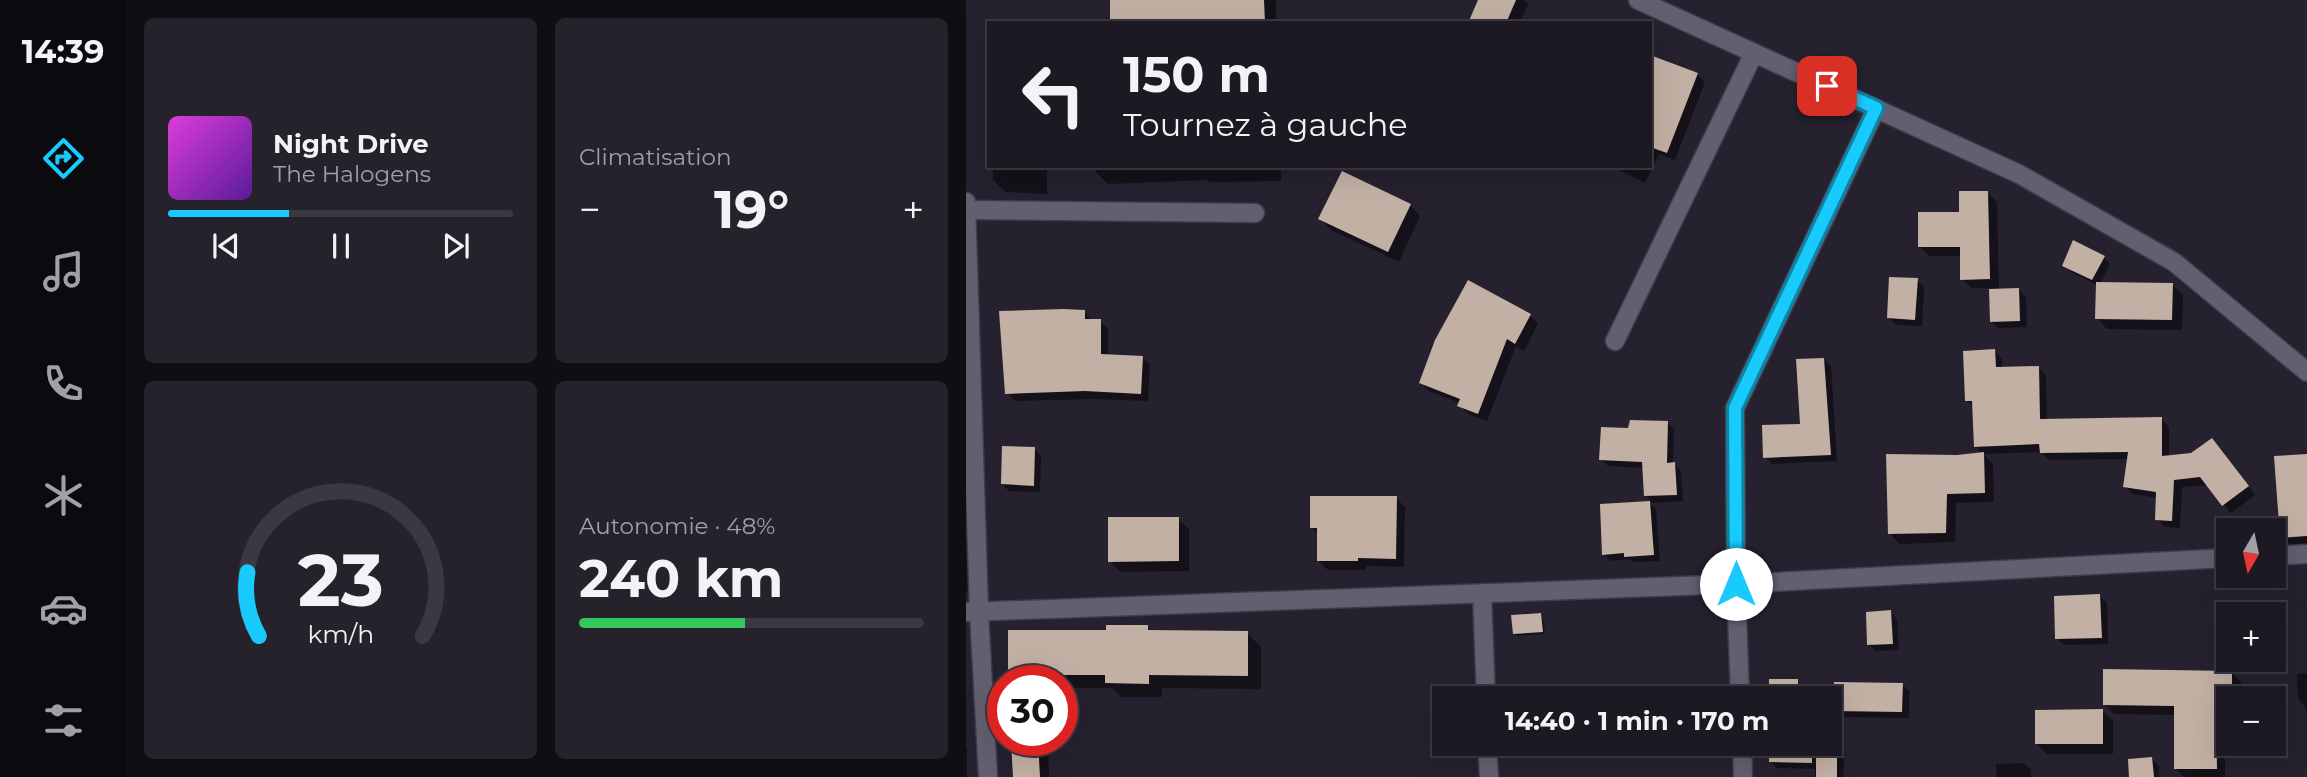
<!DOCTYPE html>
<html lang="fr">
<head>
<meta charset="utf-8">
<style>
	:root { --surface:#1c1923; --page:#25222b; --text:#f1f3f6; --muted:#a0a0a6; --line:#3a3841; --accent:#19cafc }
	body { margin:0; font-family:Montserrat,sans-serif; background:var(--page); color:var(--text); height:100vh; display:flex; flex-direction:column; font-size:26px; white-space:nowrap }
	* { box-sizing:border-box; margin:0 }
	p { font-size:23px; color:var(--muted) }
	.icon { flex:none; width:38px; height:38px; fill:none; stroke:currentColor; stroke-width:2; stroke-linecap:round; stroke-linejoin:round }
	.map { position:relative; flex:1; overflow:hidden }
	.sheet { display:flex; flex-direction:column; gap:18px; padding:18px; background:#0f0e13; width:840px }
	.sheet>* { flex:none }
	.guide { position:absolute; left:21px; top:21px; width:665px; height:147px; border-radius:0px; box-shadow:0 7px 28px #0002,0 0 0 2px var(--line); background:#1c1923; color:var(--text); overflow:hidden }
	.needle { width:46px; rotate:189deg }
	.fabs { position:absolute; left:1250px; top:518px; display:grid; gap:14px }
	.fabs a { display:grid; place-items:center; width:70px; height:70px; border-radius:0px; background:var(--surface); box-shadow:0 7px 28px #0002,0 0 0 2px var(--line); font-size:35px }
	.speed { position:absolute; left:21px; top:665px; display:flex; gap:14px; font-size:35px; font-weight:700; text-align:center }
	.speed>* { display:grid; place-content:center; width:91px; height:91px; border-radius:50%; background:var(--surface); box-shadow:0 7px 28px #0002,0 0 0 2px var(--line); line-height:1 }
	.speed .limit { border:10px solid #d22; background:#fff; color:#111 }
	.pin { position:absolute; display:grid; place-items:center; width:60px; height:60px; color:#fff; margin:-30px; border-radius:14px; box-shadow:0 4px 10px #0006 }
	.me { position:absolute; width:77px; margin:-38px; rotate:0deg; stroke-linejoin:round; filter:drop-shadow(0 0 5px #0008) }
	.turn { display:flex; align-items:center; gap:24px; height:147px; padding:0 21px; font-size:32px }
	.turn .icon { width:91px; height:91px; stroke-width:2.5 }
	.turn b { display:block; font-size:49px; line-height:60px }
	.big { font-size:52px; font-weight:700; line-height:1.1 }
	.sheet .widget { flex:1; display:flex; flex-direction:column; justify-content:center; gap:10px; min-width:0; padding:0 24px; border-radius:10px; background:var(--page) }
	.sheet .dial { align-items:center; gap:0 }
	.dial svg { height:182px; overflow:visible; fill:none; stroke:var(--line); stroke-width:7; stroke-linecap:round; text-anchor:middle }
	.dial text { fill:var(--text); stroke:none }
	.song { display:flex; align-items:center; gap:21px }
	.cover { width:84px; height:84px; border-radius:10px; background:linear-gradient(135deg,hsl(300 70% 55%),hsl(270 70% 35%)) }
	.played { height:7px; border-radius:4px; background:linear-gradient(90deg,var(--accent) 35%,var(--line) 35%) }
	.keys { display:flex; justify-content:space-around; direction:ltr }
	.heat { display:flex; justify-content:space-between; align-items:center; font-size:38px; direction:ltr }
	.charge { height:10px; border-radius:5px; background:linear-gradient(90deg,#34c759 48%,var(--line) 0) }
	.sheet .tiles { flex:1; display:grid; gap:18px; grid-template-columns:repeat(2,1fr) }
	.trip { position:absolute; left:466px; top:686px; width:410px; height:70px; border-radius:0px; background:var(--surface); box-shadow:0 7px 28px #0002,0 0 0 2px var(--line); font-weight:700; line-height:70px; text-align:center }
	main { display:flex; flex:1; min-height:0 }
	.tab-bar { display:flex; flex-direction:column; width:126px; justify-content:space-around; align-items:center; background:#0b0a0e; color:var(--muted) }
	.tab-bar .icon { width:49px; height:49px }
	.tab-bar .selected { color:var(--accent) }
	.tab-bar b { font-size:32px; color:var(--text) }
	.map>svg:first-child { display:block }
</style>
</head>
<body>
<main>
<nav class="tab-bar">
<b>14:39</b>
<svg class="icon selected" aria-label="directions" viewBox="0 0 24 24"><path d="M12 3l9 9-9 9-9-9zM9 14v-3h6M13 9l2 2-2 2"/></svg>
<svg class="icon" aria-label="music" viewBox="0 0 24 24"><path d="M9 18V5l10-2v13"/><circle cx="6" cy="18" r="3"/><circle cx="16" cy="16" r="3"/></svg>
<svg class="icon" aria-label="phone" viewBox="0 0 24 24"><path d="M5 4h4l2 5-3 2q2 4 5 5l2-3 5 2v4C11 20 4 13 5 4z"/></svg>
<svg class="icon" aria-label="climate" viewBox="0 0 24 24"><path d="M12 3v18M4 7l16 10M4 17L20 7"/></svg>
<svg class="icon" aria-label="car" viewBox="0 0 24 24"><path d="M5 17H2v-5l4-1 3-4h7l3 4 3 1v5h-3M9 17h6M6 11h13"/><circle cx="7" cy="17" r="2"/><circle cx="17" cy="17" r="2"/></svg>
<svg class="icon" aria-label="filters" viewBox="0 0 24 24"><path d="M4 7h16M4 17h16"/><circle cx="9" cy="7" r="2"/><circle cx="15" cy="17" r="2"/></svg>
</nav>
<section class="sheet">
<div class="tiles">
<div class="widget">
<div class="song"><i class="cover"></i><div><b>Night Drive</b><p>The Halogens</p></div></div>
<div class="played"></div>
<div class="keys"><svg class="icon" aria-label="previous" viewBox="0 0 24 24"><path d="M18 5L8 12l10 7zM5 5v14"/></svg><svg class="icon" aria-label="pause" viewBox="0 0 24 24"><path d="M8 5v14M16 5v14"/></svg><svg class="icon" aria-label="next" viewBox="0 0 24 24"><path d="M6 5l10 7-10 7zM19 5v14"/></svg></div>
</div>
<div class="widget"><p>Climatisation</p>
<div class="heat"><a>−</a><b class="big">19°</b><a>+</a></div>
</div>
<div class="widget dial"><svg viewBox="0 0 100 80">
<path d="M14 69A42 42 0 1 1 86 69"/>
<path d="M14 69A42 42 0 0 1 9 41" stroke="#19cafc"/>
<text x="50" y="56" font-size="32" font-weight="700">23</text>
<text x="50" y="72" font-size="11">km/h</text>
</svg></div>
<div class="widget"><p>Autonomie · 48%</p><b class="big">240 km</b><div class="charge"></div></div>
</div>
</section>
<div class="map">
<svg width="1341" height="777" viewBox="0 0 1341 777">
	<rect width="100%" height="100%" fill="#26212f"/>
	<g fill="#0007">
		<polygon points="145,0 310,0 310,23 146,23"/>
		<polygon points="514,0 558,0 562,4 554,23 504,23"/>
		<polygon points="684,57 731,74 739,82 709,160 693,154 679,183 646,166 684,166"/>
		<polygon points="27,166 81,166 81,194 40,192 27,180"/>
		<polygon points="129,166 315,166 315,181 244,182 242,180 142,184 129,171"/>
		<polygon points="1022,193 1031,202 1033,290 1053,290 1060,297 1061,327 1032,328 1025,322 1024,288 1006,288 996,279 996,256 964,256 954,247"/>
		<polygon points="444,205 454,216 433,262 365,230 355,219"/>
		<polygon points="1138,257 1144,264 1134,284 1206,285 1217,295 1216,330 1141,329 1131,318 1131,285 1105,272 1098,265"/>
		<polygon points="951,280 958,287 956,326 930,325 923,318"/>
		<polygon points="118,312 126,320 134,321 142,329 142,356 176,357 184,365 182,401 128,399 49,401 41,393"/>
		<polygon points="564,316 572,324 558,351 550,346 521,421 502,414 493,405 494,403 463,391 455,383"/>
		<polygon points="1028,351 1036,359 1036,369 1073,368 1080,376 1081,421 1195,419 1203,427 1203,457 1226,455 1254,448 1289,495 1265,513 1242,485 1216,487 1214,528 1199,527 1191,519 1191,498 1166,494 1159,486 1163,459 1083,460 1075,452 1017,454 1027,464 1028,502 990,503 989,542 934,544 924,534 991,456 1017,454 1010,447 1008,408 1001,400"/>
		<polygon points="858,359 865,366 871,461 806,464 799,457 836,425"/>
		<polygon points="701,422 708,429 707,463 715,471 717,501 687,503 680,496 678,468 642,466 635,459 663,430"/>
		<polygon points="68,449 75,456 74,492 43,491 36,484"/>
		<polygon points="1341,456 1341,545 1326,546 1316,537"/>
		<polygon points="0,463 4,592 0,592"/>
		<polygon points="430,498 439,507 438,567 400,566 400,570 362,570 352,560 353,535 346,528"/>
		<polygon points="684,503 690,509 694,561 667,562 663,559 644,561 638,555"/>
		<polygon points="212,519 223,529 223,571 154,572 144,561"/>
		<polygon points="1134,596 1141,603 1142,644 1098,645 1091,639"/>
		<polygon points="925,612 931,619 933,650 910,651 903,645"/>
		<polygon points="574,615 577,618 579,634 551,636 548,633"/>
		<polygon points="181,627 186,632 281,633 295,647 295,689 196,688 196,697 155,697 146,688 96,688 96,681 51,681 44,674 142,632"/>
		<polygon points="1266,673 1275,682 1275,698 1262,698 1262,714 1259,714 1259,777 1218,777 1210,769 1209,715 1148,714 1138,704"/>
		<polygon points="1341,673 1341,715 1338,705 1332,699 1331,674"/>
		<polygon points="805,681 831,681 838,688 838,698 805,698"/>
		<polygon points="936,684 943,691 943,718 876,717 870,710"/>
		<polygon points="1136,711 1147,721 1147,754 1081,754 1071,744"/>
		<polygon points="47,740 82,740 83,777 48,777"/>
		<polygon points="805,744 852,744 852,752 871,752 878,759 877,777 849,777 849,769 811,768 804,761"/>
		<polygon points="0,748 1,749 1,777 0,777"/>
		<polygon points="1186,759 1193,766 1193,777 1165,777"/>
		<polygon points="1058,763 1065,770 1065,777 1031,777 1030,764"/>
	</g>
	<g fill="#c3b0a4">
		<polygon points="144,0 298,0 299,23 144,23"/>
		<polygon points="512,0 550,0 540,23 502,23"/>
		<polygon points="684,55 732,73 701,153 684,147"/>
		<polygon points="376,171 445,204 422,252 352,219"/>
		<polygon points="993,191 1022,191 1024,279 994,280 994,247 952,247 952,212 993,212"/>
		<polygon points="1107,240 1139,256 1126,280 1096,266"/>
		<polygon points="923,277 952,278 949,320 921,318"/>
		<polygon points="502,280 565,314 549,344 541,339 512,414 491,406 494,399 453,383 469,340"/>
		<polygon points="1130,282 1207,283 1206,320 1129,319"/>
		<polygon points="1053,288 1054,321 1024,322 1023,289"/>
		<polygon points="97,309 119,310 119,319 135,319 135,354 177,356 175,394 119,391 39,394 33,311"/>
		<polygon points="1029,349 1030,367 1073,366 1074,419 1196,417 1196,456 1225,453 1246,438 1283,486 1256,506 1234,477 1208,480 1206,521 1189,520 1190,492 1157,487 1162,452 1074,453 1073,444 1008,447 1006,401 999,401 997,351"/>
		<polygon points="858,358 865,455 797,458 796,425 834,424 830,359"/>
		<polygon points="664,420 702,421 701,463 709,462 711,495 678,496 676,462 633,460 635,427 662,428"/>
		<polygon points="36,446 69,447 68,486 35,484"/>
		<polygon points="1018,452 1019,493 981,494 980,533 922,534 920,454 991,455"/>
		<polygon points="1341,454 1341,536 1314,538 1308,456"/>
		<polygon points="344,496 431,496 430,559 392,558 392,561 351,561 351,528 344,528"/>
		<polygon points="684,501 688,555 658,557 658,553 636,555 634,504"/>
		<polygon points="142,517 213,517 213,561 142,562"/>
		<polygon points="1134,594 1136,638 1089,639 1088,596"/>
		<polygon points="925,610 927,644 901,645 900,612"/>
		<polygon points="575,613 577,632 547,634 545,615"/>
		<polygon points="140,625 182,625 182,630 282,631 282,676 183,675 183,684 139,683 139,675 42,675 42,630 140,630"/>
		<polygon points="1137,669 1266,671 1266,698 1262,698 1262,705 1250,705 1251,769 1208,769 1208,706 1137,705"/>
		<rect x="803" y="679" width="29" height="19"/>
		<polygon points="868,682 937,683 936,712 868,711"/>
		<polygon points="1137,709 1137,744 1069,744 1069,710"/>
		<polygon points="45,740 72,740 74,777 47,777"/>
		<polygon points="803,744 846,744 846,763 803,762"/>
		<polygon points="850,750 871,751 871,777 850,777"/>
		<polygon points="1186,757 1188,777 1163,777 1162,759"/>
	</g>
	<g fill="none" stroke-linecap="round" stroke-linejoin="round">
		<g stroke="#403b47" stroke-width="21">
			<g id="minor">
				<polyline points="672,0 1053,174 1208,262 1341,372"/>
				<polyline points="0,202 13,612 22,777"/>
				<polyline points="0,210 289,213"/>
				<polyline points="649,341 788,53"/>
				<polyline points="1307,556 1341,554"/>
				<polyline points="516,593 520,698"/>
				<polyline points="0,612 770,584 1262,558"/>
				<polyline points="774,698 770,584 769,408 910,109"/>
				<polyline points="521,744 523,777"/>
				<polyline points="776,744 777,777"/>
			</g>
		</g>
		<use href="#minor" stroke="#645f70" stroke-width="18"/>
	</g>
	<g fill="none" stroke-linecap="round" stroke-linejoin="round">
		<g stroke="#1083a4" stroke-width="18">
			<polyline id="route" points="770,584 769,408 910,108 861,86"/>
		</g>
		<use href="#route" stroke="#19cafc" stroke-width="12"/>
	</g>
</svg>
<div class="fabs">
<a><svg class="needle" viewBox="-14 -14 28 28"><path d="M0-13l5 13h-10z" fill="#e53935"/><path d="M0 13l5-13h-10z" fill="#a0a0a6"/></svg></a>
<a>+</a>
<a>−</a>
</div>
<div class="speed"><div class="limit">30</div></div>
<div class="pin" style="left:861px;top:86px;background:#d93025"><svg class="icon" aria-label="arrive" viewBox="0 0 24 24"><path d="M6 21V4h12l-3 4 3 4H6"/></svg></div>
<svg class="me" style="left:770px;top:584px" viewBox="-20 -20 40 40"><circle r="19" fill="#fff"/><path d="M0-13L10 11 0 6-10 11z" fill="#19cafc"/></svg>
<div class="trip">14:40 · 1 min · 170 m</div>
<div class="guide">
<div class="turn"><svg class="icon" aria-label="left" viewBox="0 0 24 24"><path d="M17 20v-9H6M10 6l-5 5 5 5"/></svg><div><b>150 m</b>Tournez à gauche</div></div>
</div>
</div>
</main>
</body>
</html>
